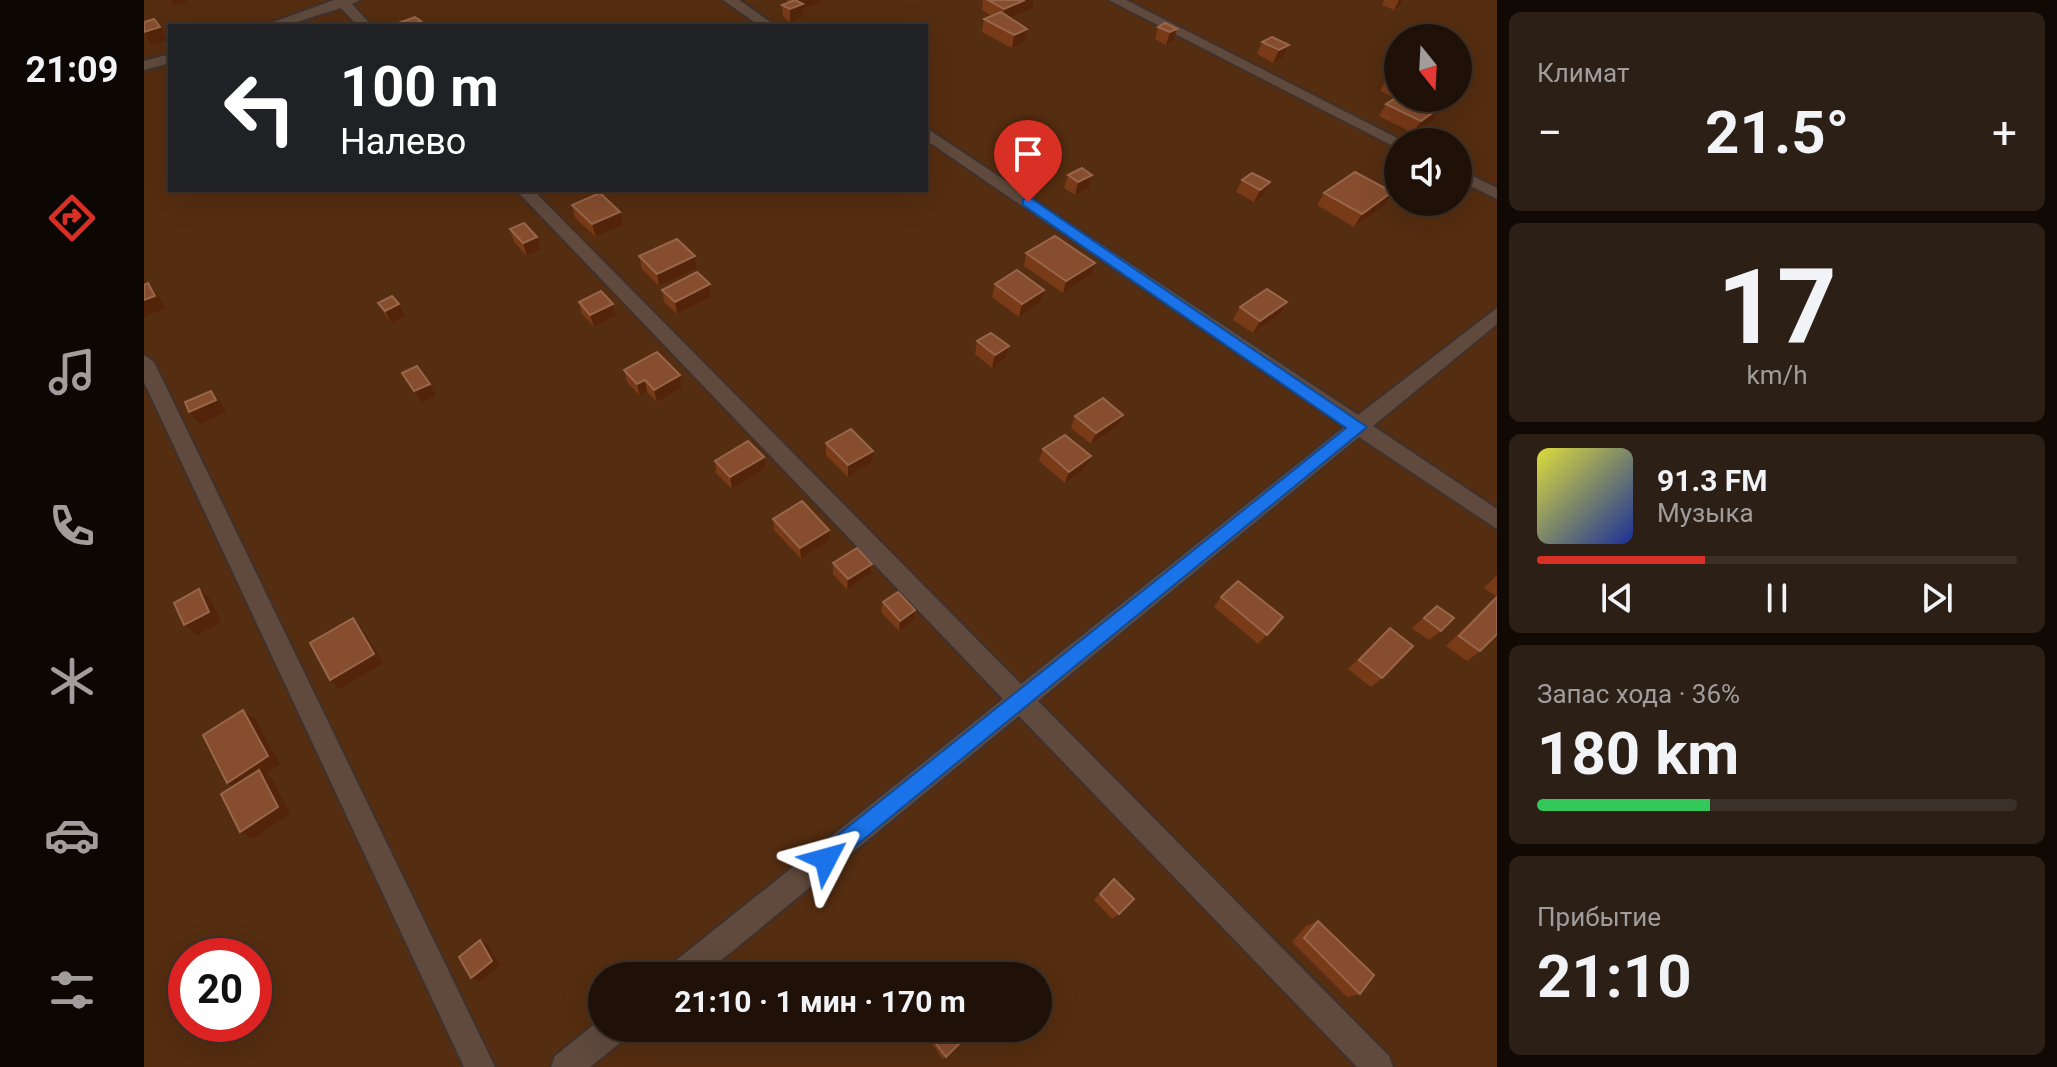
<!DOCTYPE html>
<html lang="ru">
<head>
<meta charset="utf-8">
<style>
	:root { --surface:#1f1108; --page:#2c1f16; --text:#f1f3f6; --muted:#a19d9c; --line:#3c3129; --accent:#d93025 }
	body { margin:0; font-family:Roboto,sans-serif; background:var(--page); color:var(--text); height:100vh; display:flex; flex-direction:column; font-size:30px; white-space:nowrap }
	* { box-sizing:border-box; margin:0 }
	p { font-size:26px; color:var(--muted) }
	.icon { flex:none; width:44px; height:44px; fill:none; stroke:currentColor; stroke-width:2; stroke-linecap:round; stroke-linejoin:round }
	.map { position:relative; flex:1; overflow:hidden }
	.sheet { display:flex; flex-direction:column; gap:12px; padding:12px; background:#110904; width:560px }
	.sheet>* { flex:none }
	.hud { position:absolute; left:24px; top:24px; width:760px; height:168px; border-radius:0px; box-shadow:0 8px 32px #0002,0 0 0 2px var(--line); background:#202124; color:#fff; overflow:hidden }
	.needle { width:52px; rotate:162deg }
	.buttons { position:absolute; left:1240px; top:24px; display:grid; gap:16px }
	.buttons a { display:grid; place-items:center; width:88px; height:88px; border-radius:50%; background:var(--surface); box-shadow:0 8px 32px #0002,0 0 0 2px var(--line); font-size:40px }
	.speed { position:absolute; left:24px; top:938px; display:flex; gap:16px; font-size:40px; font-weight:700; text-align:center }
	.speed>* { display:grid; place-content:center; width:104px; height:104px; border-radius:50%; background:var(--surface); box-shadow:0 8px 32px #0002,0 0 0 2px var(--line); line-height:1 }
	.speed .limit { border:12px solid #d22; background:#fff; color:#111 }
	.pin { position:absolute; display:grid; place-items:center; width:68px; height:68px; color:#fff; margin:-82px -34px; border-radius:50% 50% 50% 0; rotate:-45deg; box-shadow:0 0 8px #0007 }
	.pin .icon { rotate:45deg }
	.me { position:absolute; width:88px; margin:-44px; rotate:51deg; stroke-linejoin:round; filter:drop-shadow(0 0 6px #0008) }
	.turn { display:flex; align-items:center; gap:28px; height:168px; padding:0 40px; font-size:36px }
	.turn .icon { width:104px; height:104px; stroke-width:2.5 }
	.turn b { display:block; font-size:56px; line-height:68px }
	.big { font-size:60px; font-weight:700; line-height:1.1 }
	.sheet .card { flex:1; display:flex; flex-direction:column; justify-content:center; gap:12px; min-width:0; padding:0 28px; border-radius:12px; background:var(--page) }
	.sheet .dial { align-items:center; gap:0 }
	.dial b { font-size:104px; line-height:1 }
	.song { display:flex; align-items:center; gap:24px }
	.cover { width:96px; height:96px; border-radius:12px; background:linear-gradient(135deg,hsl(60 70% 55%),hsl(230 70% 35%)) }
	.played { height:8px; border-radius:4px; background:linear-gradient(90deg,var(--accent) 35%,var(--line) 35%) }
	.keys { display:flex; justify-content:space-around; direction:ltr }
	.heat { display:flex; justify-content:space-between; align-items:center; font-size:44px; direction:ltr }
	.charge { height:12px; border-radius:6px; background:linear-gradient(90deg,#34c759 36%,var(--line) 0) }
	.trip { position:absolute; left:444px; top:962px; width:464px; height:80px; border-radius:40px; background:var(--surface); box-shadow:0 8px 32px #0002,0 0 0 2px var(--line); font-weight:700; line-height:80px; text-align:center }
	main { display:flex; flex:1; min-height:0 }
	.dock { display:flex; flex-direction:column; width:144px; justify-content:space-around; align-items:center; background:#0c0703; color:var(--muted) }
	.dock .icon { width:56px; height:56px }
	.dock .selected { color:var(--accent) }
	.dock b { font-size:36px; color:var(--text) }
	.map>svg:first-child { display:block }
</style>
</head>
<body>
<main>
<nav class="dock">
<b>21:09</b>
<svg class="icon selected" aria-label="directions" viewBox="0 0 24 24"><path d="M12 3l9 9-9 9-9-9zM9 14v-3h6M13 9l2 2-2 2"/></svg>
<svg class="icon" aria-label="music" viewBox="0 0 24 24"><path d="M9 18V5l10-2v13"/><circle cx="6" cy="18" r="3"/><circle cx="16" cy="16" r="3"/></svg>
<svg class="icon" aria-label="phone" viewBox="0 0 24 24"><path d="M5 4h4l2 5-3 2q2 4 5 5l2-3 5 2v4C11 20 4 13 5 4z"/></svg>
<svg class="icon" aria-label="climate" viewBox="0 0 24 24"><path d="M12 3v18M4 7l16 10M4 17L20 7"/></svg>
<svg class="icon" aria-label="car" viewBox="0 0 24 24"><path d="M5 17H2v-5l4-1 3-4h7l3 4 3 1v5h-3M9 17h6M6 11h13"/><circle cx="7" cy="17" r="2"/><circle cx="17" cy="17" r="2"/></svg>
<svg class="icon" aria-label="filters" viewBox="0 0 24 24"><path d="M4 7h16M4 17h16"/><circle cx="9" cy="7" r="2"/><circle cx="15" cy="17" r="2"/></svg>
</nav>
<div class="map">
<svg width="1353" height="1067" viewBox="0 0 1353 1067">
	<rect width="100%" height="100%" fill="#29170b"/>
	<path fill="#552d10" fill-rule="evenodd" d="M0,0H1353V1067H0ZM26,26H782V190H26ZM1254,38H1314V98H1254ZM1254,142H1314V202H1254ZM42,956H110V1024H42ZM458,976H894V1028H458Z"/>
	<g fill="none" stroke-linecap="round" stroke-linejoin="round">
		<g stroke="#3f312d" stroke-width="4">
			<g id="lane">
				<polygon points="190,0 216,0 208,4 228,26 214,26 197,8 140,26 119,26"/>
				<polygon points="579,0 595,0 632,26 616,26"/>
				<polygon points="965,0 982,0 1261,142 1254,142 1254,148 1249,146"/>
				<polygon points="26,54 26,63 0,70 0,61"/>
				<polygon points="782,128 1214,415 1353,308 1353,324 1229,426 1353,509 1353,529 1215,437 894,701 1245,1056 1249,1067 1213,1067 875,716 558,976 520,976 525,966 859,699 372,190 389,190 877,684 1200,427 782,140"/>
				<polygon points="1314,169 1353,188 1353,199 1314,180"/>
				<polygon points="0,355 10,362 351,1067 320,1067 0,382"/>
				<polygon points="458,1018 458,1028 485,1028 481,1039 446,1067 407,1067 411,1056"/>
			</g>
		</g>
		<use href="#lane" fill="#5f4a3d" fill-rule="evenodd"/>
	</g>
	<g fill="#793a18">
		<polygon points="643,0 676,0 676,2 659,9 659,17 646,22 639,17 638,5 643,3"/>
		<polygon points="839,0 890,0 889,8 866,18 883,29 881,42 868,48 838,32 840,19 848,16 838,10"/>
		<polygon points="1240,0 1259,0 1256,6 1250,10 1238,5"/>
		<polygon points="1014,27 1033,29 1029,41 1022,45 1011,39"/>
		<polygon points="1118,42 1145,45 1139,58 1129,63 1113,54"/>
		<polygon points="1254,74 1254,98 1297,107 1290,120 1269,133 1235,116 1242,104 1251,98 1236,91 1243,78"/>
		<polygon points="924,175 948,175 945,188 931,195 920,188"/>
		<polygon points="1098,180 1126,182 1120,195 1110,202 1092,192"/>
		<polygon points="1180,193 1241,205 1210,227 1173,205"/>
		<polygon points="428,205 476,212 479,225 452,237 431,218"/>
		<polygon points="366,229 393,237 397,249 383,256 370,242"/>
		<polygon points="882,253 947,275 919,293 880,266"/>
		<polygon points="495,256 551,256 553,269 515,286 498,269"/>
		<polygon points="566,284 567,297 533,314 520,302 518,290"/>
		<polygon points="851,284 897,302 875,317 848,297"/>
		<polygon points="435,302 469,304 472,316 450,327 438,314"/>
		<polygon points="1143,302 1136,314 1109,333 1089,320 1096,307"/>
		<polygon points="234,303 261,317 247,323 241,315"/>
		<polygon points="833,341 865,346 862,358 848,368 831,354"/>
		<polygon points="480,370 536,375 538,388 513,402 503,392 496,396 483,382"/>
		<polygon points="258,373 292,396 277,403"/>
		<polygon points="931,416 974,426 947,444 927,428"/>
		<polygon points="682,443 728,462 704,477 682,455"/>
		<polygon points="899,449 947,456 942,468 921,483 895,461"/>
		<polygon points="571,461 621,468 588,489 572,473"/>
		<polygon points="629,519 685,541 657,559 630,530"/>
		<polygon points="689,563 728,564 727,574 703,590 689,574"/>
		<polygon points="1353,575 1353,634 1336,651 1323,661 1302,646 1352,596 1340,588"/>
		<polygon points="1077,597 1139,617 1114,644 1070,607"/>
		<polygon points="739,602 771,610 770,620 755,631 737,612"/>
		<polygon points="1293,606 1297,631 1285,640 1268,628"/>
		<polygon points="1246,628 1238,678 1227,687 1204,669"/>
		<polygon points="970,879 975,914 968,919 950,900"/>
		<polygon points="1174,921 1216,994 1203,997 1148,942 1162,926"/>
		<polygon points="776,1028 831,1028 799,1059"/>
	</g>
	<g fill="#53240a">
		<polygon points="27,0 42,0 43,2 30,6"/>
		<polygon points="654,0 676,0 676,2 659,9 659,17 646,22 646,9 654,6"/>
		<polygon points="881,0 890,0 889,8 858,21 860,9"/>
		<polygon points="1255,0 1259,0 1256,6 1250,10"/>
		<polygon points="277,21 278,26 263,26"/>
		<polygon points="16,27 23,40 7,45 0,32"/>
		<polygon points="883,29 881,42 868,48 870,35"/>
		<polygon points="1033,29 1029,41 1022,45 1026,32"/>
		<polygon points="1145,45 1139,58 1129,63 1135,50"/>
		<polygon points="1297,107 1290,120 1269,133 1277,121"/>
		<polygon points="785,149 783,162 782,163 782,151"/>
		<polygon points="948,175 945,188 931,195 934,182"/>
		<polygon points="1126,182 1120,195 1110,202 1116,190"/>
		<polygon points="1248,192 1241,205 1210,227 1218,214"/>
		<polygon points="476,212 479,225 452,237 448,224"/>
		<polygon points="393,237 397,249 383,256 379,243"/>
		<polygon points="551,256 553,269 515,286 513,274"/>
		<polygon points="951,263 947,275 919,293 922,281"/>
		<polygon points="4,283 14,296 21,308 0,317 0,300"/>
		<polygon points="566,284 567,297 533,314 531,302"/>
		<polygon points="900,290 897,302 875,317 878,304"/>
		<polygon points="1143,302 1136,314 1109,333 1116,321"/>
		<polygon points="255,304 261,317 247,323 241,311"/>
		<polygon points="469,304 472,316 450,327 446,315"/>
		<polygon points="865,346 862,358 848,368 851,355"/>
		<polygon points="536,375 538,388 513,402 510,390"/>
		<polygon points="501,380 503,392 496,396 493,384"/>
		<polygon points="286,384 292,396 277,403 270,391"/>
		<polygon points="67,391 77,403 82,412 56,424 45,412"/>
		<polygon points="979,415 974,426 947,444 952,433"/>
		<polygon points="729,451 728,462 704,477 704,465"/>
		<polygon points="947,456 942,468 921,483 925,472"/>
		<polygon points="620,457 621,468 588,489 586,477"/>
		<polygon points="685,530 685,541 657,559 656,548"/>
		<polygon points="728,564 727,574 703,590 704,579"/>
		<polygon points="55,589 66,599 77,622 53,635 40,625"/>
		<polygon points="771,610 770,620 755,631 756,621"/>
		<polygon points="209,618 218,628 239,663 196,689 186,680"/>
		<polygon points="99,710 111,719 136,764 122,774 127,777 146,814 109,839 96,832 96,791 83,783"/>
		<polygon points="336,940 344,945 356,965 335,982 327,978"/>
	</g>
	<g fill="#864d2e" stroke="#98664a" stroke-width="2">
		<polygon points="651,0 659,4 646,9 638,5"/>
		<polygon points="844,0 881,0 860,9"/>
		<polygon points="857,12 883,29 870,35 840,19"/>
		<polygon points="271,17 277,21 263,26 257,22"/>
		<polygon points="10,19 16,27 0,32 0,22"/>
		<polygon points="1021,23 1033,29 1026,32 1014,27"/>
		<polygon points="1128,37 1145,45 1135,50 1118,42"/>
		<polygon points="1252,73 1254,74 1254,84 1243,78"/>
		<polygon points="1254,96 1254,98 1278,98 1297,107 1277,121 1242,104"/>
		<polygon points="938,168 948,175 934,182 924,175"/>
		<polygon points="1211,172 1248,192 1218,214 1180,193"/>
		<polygon points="1108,173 1126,182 1116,190 1098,180"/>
		<polygon points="456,193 476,212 448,224 428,205"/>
		<polygon points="380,223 393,237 379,243 366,229"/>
		<polygon points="911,236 951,263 922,281 882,253"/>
		<polygon points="533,239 551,256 513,274 495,256"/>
		<polygon points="873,270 900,290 878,304 851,284"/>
		<polygon points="553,272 566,284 531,302 518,290"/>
		<polygon points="4,283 11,296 0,300 0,285"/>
		<polygon points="1123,289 1143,302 1116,321 1096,307"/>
		<polygon points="457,291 469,304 446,315 435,302"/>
		<polygon points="248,296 255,304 241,311 234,303"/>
		<polygon points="847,333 865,346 851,355 833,341"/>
		<polygon points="513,352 536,375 510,390 501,380 493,384 480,370"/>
		<polygon points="273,366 286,384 270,391 258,373"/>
		<polygon points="67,391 72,400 45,412 41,402"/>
		<polygon points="959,398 979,415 952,433 931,416"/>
		<polygon points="707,429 729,451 704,465 682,443"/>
		<polygon points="921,435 947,456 925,472 899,449"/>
		<polygon points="604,441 620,457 586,477 571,461"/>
		<polygon points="658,501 685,530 656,548 629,519"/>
		<polygon points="713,548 728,564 704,579 689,563"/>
		<polygon points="1094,581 1139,617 1123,635 1077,597"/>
		<polygon points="55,589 65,612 40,625 30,603"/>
		<polygon points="754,592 771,610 756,621 739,602"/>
		<polygon points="1353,597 1353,634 1336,651 1315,636"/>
		<polygon points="1293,606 1310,618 1297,631 1280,618"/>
		<polygon points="209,618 230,654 186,680 166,643"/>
		<polygon points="1246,628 1269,646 1238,678 1215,660"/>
		<polygon points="99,710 124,756 83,783 59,735"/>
		<polygon points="115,770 134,807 96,832 77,794"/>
		<polygon points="970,879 990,899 975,914 956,894"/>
		<polygon points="1174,921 1230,975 1216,994 1160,938"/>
		<polygon points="336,940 348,961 327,978 315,957"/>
		<polygon points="780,1028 831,1028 802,1057"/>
	</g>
	<polygon fill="#1a73e8" stroke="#114b97" stroke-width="2" points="879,199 888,199 1223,427 682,870 674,867 670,859 674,851 1202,428 879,205"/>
</svg>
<div class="buttons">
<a><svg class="needle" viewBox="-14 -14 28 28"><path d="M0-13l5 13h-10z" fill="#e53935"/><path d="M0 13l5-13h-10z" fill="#a19d9c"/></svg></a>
<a><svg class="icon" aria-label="sound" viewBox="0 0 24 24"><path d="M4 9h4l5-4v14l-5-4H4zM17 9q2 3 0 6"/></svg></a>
</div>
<div class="speed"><div class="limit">20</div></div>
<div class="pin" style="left:884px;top:202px;background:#d93025"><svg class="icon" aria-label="arrive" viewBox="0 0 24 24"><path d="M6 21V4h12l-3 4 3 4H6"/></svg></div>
<svg class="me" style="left:682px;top:859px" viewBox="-20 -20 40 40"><path d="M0-17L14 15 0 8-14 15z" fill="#1a73e8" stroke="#fff" stroke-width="4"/></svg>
<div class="trip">21:10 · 1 мин · 170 m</div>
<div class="hud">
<div class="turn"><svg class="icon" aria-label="left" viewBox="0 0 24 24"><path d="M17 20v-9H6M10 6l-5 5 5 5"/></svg><div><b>100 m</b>Налево</div></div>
</div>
</div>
<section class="sheet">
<div class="card"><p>Климат</p>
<div class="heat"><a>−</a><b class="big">21.5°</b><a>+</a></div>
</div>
<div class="card dial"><b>17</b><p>km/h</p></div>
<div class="card">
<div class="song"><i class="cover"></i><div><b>91.3 FM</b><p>Музыка</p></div></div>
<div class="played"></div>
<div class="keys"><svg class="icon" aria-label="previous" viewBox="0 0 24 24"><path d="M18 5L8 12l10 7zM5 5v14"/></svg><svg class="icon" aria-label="pause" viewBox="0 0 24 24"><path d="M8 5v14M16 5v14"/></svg><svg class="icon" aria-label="next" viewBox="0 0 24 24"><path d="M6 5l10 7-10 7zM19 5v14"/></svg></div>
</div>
<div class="card"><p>Запас хода · 36%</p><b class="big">180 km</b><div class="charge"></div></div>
<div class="card"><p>Прибытие</p><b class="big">21:10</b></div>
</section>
</main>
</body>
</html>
